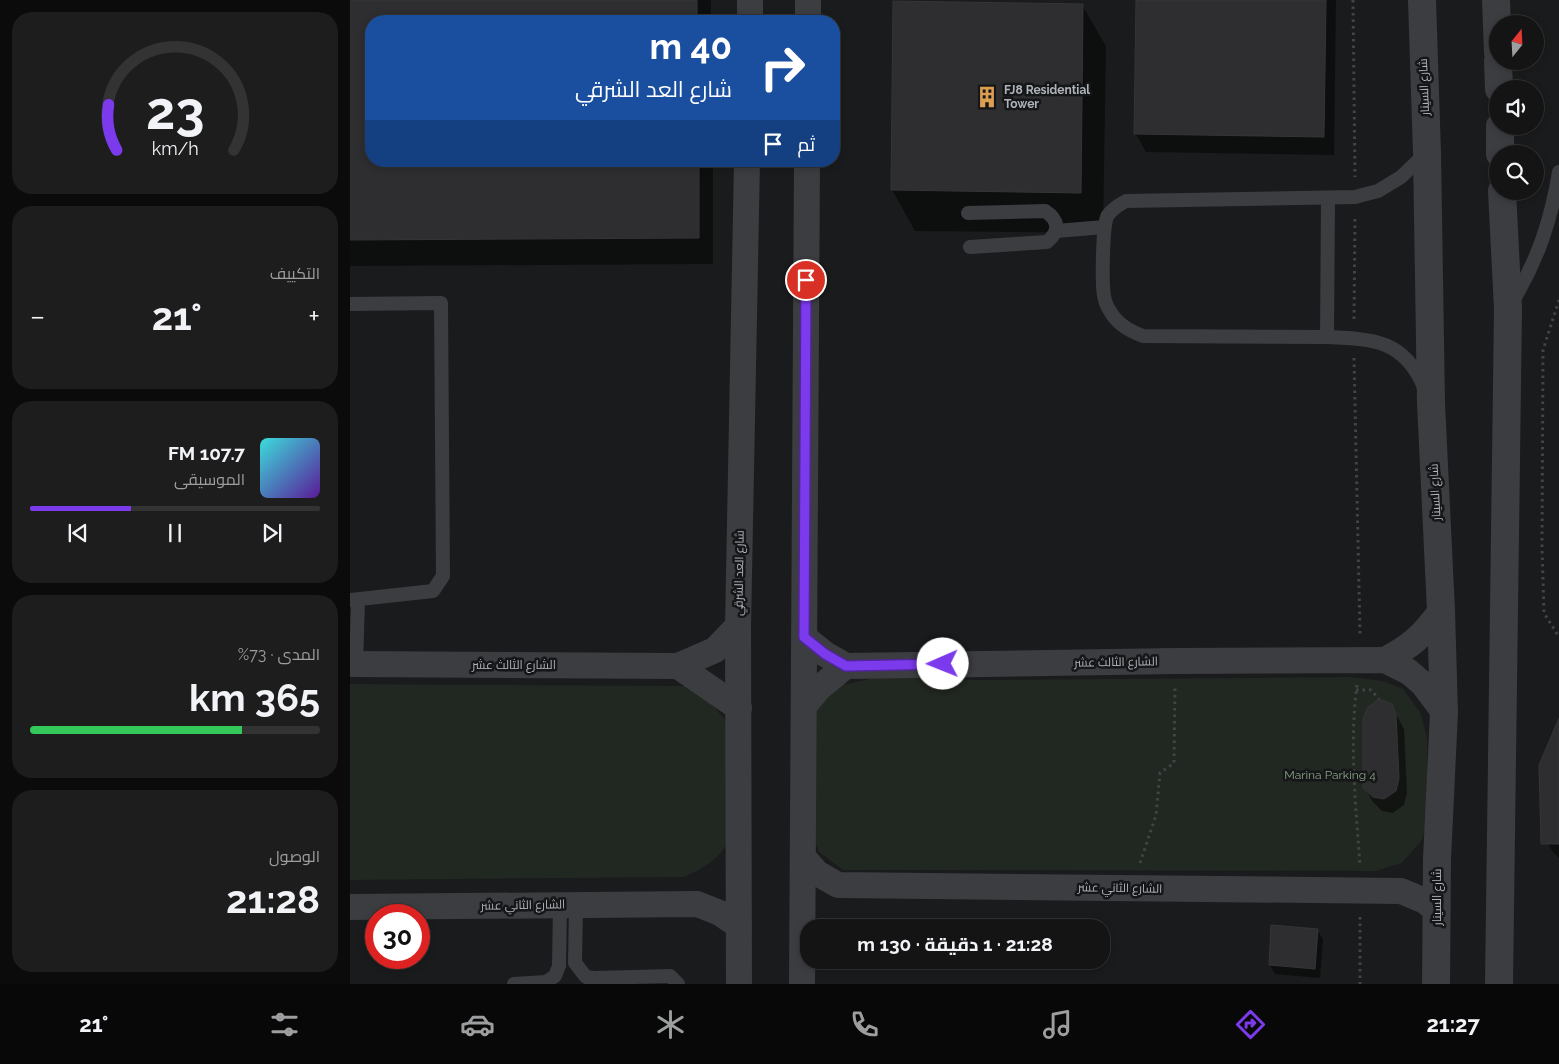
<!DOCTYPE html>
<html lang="ar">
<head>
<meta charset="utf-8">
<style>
	:root { --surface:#141415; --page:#1d1d1e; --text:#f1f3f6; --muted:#9d9ea0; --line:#333334; --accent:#7c3aed }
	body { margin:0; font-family:Raleway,Cairo,sans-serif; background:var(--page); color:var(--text); direction:rtl; height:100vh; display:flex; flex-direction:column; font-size:19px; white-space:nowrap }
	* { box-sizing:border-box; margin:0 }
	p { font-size:16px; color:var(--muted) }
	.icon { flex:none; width:28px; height:28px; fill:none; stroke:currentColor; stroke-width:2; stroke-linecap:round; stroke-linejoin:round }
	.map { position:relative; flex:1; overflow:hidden; direction:ltr }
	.drawer { display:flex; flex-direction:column; gap:12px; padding:12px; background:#0b0b0c; width:350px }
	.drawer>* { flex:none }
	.banner { position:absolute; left:15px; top:15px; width:475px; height:152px; border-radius:20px; box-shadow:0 2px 8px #0003,0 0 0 1px var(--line); direction:rtl; background:#1a4fa0; color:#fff; overflow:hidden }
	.needle { width:32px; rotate:18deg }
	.buttons { position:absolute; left:1139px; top:15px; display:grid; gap:10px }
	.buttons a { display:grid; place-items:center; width:55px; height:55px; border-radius:50%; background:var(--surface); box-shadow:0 2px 8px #0003,0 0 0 1px var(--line); font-size:25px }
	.speed { position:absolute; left:15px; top:904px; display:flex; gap:10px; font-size:25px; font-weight:700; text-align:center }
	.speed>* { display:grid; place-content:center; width:65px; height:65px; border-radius:50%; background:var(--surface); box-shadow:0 2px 8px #0003,0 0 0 1px var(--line); line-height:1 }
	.speed .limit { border:8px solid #d22; background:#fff; color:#111 }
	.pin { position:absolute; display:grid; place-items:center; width:42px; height:42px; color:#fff; margin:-21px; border:2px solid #fff; border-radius:50%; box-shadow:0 1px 5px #0007 }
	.me { position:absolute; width:55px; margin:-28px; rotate:269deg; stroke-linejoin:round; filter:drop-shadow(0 0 4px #0008) }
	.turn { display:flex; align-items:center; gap:18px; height:105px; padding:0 25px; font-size:22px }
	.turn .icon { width:65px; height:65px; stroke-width:2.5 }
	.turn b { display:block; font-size:35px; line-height:42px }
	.then { display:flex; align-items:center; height:48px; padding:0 25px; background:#0003; gap:10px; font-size:19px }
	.big { font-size:38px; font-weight:700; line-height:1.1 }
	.drawer .tile { flex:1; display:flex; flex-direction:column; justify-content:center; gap:8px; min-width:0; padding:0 18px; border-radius:20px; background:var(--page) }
	.drawer .dial { align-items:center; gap:0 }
	.dial svg { height:130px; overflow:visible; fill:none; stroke:var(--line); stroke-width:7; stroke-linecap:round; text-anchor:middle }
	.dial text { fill:var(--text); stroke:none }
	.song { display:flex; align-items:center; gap:15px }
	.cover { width:60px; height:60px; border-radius:8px; background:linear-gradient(135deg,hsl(180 70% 55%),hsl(270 70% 35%)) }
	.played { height:5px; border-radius:2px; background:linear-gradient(90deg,var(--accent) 35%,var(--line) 35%) }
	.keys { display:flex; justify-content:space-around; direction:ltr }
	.heat { display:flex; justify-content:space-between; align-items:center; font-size:28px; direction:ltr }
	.charge { height:8px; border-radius:4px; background:linear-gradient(90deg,#34c759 73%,var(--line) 0) }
	.trip { position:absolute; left:450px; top:919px; width:310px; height:50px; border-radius:20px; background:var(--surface); box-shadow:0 2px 8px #0003,0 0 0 1px var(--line); font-weight:700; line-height:50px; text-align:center; direction:rtl }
	.dock { display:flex; height:80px; justify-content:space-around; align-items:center; background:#080808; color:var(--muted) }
	.dock .icon { width:35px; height:35px }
	.dock .on { color:var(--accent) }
	.dock b { font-size:22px; color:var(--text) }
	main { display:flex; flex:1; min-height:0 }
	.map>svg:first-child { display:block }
</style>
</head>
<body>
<main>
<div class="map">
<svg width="1209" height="984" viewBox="0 0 1209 984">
	<rect width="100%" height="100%" fill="#1a1b1c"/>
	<g fill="#212721">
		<polygon points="530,677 625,680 1001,677 1033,681 1053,689 1070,712 1077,737 1078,818 1072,840 1052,863 1026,871 493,870 469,852 459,826 466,706 487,686"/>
		<path d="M0,684L336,686L354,695L377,722L380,839C368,860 356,867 334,877L0,880Z"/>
	</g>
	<g fill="#0007">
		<polygon points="0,0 361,0 361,21 21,21 21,161 363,161 363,264 0,266"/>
		<polygon points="787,0 986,0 984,155 796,152 786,134"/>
		<polygon points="732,5 756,46 753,233 565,231 542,190"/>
		<polygon points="1041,705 1054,729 1057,793 1054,805 1043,813 1032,811 1023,802 1014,787"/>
		<polygon points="1209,748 1209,858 1203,852 1194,837"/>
		<polygon points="967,930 973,939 970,978 925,974 920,965"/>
	</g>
	<g fill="#2e2e30" stroke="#353538">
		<polygon points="0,0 347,0 347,21 21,21 21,161 349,161 349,238 0,240"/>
		<polygon points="786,0 976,0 974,137 784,134"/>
		<polygon points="543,1 733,4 731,193 541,190"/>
		<polygon points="1029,699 1042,704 1046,714 1049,778 1046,791 1034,799 1023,797 1013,788 1013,719 1018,707"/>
		<polygon points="1209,718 1209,844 1191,844 1189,765"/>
		<polygon points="921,925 968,929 965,969 919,965"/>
	</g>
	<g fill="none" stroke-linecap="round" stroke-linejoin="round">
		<g stroke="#424448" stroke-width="3" stroke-dasharray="2.5 4" stroke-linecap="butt">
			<polyline points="1003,0 1005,177"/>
			<polyline points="1209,300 1193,350 1192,547 1194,613 1209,637"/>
			<polyline points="1004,319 1005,215"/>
			<polyline points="1004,358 1010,634"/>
			<path d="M1007,685C999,745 1006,806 1010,866"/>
			<polyline points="1006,690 1021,690 1029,699"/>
			<polyline points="790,863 806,815 810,773 824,763 825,687"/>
			<polyline points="1010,917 1010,984"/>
		</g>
		<g stroke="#3c3d41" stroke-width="14">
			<path d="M618,213L695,211C709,220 710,231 697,242L620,247"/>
			<polyline points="706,231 754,227"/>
			<polyline points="0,304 91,303 93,576 83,591 0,600"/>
			<path d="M1161,304C1187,262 1201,221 1209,172"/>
			<polyline points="977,337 978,198"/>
			<path d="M1074,387C1054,340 1024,339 977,337L793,336C779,331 767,324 760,311C757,307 755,301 754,296C752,284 752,224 758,215C763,208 769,205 776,201L1005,197L1028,191L1051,177L1076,153"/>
			<polyline points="6,664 8,601"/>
			<polyline points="226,905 225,963 236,977 245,978 320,976 328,984"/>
			<polyline points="164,984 196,982 205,976 209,966 210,905"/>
		</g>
		<g stroke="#3c3d41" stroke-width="26">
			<polyline points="400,21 400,0"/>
			<polyline points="458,21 458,0"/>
			<polyline points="454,637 475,654 496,666 825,661 1035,660 1059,672 1073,684 1094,712"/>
			<path d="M1035,660C1063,645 1072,636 1091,611"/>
			<polyline points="0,664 328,666 365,650 388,626"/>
			<polyline points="328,666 389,708"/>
			<polyline points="454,706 469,688 496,666"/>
			<polyline points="453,857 467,873 488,885 1051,891 1075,901 1087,911"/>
			<polyline points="0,907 347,904 370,913 389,926"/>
			<polyline points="389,984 388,626 397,161"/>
			<polyline points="452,984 457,161"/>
		</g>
		<g stroke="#3c3d41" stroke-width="28">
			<polyline points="1072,0 1077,153 1081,403 1091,611 1094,712 1087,859 1086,984"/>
			<polyline points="1146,0 1148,52"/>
			<polyline points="1148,61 1149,89"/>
			<polyline points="1150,126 1150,154"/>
			<polyline points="1149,984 1158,309 1152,191"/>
		</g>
	</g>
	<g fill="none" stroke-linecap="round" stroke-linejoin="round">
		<g stroke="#51269a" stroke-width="12">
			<polyline id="route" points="456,280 454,637 475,654 496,666 593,664"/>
		</g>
		<use href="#route" stroke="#7c3aed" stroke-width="9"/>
	</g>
	<defs>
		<g id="building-bare" transform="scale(1.725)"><path d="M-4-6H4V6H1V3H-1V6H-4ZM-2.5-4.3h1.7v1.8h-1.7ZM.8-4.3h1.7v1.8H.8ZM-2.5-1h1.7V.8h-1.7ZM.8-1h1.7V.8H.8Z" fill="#dc9e52" stroke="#151617" stroke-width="2.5" paint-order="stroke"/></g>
	</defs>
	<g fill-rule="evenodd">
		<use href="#building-bare" x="637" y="97"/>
	</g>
	<g text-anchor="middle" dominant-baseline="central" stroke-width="5" stroke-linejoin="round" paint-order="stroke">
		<g font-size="12" fill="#afb3ba" stroke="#151617">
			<text transform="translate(1074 87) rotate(-92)">شارع السينار</text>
			<text transform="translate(1085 492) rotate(-93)">شارع السينار</text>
			<text transform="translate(389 573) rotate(-89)">شارع العد الشرقي</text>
			<text transform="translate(766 662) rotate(-1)">الشارع الثالث عشر</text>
			<text x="164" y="665">الشارع الثالث عشر</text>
			<text transform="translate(770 888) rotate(1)">الشارع الثاني عشر</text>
			<text transform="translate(1087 897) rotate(-90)">شارع السينار</text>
			<text transform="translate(173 905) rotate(-1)">الشارع الثاني عشر</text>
		</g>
		<g font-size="12" font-weight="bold" fill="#afb3ba" stroke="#151617" text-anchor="start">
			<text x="654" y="90">FJ8 Residential<tspan x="654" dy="14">Tower</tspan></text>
		</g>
		<g font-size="12" fill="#8aa288" stroke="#151617">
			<text x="980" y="775">Marina Parking 4</text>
		</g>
	</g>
</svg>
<div class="buttons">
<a><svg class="needle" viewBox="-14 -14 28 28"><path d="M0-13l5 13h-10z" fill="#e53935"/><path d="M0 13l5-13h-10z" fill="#9d9ea0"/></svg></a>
<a><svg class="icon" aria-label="sound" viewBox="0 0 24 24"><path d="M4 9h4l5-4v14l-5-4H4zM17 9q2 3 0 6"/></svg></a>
<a><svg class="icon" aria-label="search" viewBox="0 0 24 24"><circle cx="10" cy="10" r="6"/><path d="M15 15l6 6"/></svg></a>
</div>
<div class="speed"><div class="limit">30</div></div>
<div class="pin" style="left:456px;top:280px;background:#d93025"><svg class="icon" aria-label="arrive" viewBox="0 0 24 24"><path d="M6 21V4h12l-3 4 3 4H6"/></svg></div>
<svg class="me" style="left:593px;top:664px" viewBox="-20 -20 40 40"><circle r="19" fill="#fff"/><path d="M0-13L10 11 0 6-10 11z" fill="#7c3aed"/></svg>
<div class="trip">21:28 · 1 دقيقة · 130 m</div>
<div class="banner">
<div class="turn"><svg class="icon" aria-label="right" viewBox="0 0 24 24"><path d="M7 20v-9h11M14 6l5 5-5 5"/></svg><div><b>40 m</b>شارع العد الشرقي</div></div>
<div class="then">ثم<svg class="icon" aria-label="arrive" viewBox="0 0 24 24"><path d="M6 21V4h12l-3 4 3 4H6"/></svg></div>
</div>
</div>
<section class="drawer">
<div class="tile dial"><svg viewBox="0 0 100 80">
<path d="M14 69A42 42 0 1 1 86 69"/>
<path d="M14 69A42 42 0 0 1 9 41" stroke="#7c3aed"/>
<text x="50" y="56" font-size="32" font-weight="700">23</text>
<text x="50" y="72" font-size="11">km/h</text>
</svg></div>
<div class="tile"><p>التكييف</p>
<div class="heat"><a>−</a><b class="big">21°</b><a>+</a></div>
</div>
<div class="tile">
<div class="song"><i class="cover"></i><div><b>107.7 FM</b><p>الموسيقى</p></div></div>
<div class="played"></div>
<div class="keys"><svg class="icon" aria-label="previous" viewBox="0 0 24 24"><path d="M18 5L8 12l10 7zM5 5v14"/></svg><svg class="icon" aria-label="pause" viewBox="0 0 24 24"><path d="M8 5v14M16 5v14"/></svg><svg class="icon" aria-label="next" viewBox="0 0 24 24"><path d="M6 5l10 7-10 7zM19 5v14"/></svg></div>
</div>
<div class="tile"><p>المدى · 73%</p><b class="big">365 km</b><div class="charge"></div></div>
<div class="tile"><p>الوصول</p><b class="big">21:28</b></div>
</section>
</main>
<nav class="dock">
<b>21:27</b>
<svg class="icon on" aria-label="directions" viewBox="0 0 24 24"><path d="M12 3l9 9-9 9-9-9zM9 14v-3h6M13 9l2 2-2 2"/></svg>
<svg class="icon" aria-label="music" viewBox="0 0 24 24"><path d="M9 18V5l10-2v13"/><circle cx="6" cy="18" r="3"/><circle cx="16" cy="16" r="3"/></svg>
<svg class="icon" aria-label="phone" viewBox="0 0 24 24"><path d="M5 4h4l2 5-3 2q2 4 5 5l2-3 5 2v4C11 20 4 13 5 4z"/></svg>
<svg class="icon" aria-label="climate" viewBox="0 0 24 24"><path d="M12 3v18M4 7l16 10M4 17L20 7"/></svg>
<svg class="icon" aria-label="car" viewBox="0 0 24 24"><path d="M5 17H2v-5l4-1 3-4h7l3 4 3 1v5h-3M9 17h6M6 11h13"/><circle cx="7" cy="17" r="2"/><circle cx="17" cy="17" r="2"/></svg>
<svg class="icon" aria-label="filters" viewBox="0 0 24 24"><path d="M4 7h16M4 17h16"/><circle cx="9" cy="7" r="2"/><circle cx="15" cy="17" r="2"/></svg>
<b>21°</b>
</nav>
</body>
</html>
